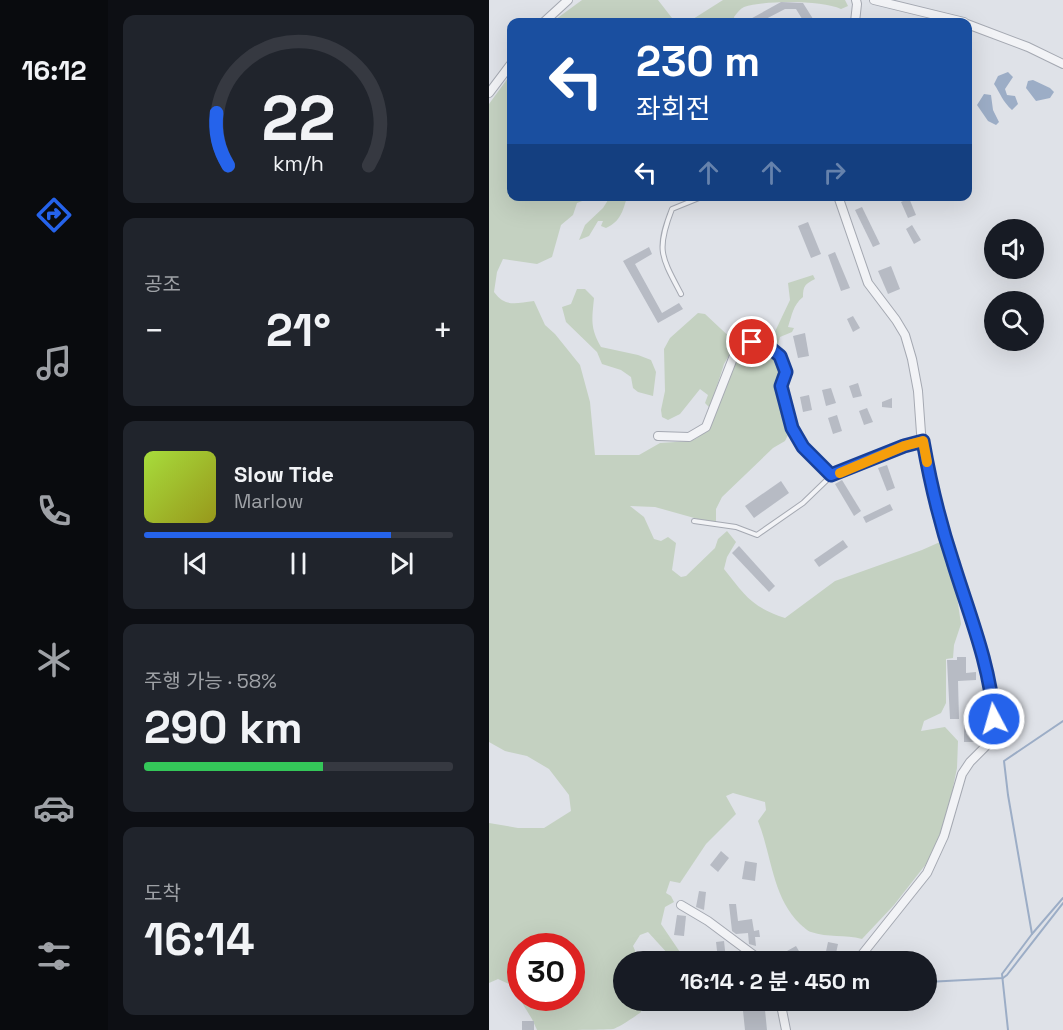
<!DOCTYPE html>
<html lang="ko">
<head>
<meta charset="utf-8">
<style>
	:root { --surface:#171b24; --page:#20242c; --text:#f1f3f6; --muted:#9ea1a6; --line:#363941; --accent:#2563eb }
	body { margin:0; font-family:"Space Grotesk","Noto Sans KR",sans-serif; background:var(--page); color:var(--text); height:100vh; display:flex; flex-direction:column; font-size:22px; white-space:nowrap }
	* { box-sizing:border-box; margin:0 }
	p { font-size:20px; color:var(--muted) }
	.icon { flex:none; width:33px; height:33px; fill:none; stroke:currentColor; stroke-width:2; stroke-linecap:round; stroke-linejoin:round }
	.map { position:relative; flex:1; overflow:hidden }
	.side { display:flex; flex-direction:column; gap:15px; padding:15px; background:#0d0f14; width:381px }
	.side>* { flex:none }
	.hud { position:absolute; left:18px; top:18px; width:465px; height:183px; border-radius:12px; box-shadow:0 6px 24px #0002; background:#1a4fa0; color:#fff; overflow:hidden }
	.controls { position:absolute; left:495px; top:219px; display:grid; gap:12px }
	.controls a { display:grid; place-items:center; width:60px; height:60px; border-radius:50%; background:var(--surface); box-shadow:0 6px 24px #0002; font-size:30px }
	.speed { position:absolute; left:18px; top:933px; display:flex; gap:12px; font-size:30px; font-weight:700; text-align:center }
	.speed>* { display:grid; place-content:center; width:78px; height:78px; border-radius:50%; background:var(--surface); box-shadow:0 6px 24px #0002; line-height:1 }
	.speed .limit { border:9px solid #d22; background:#fff; color:#111 }
	.pin { position:absolute; display:grid; place-items:center; width:51px; height:51px; color:#fff; margin:-26px; border:3px solid #fff; border-radius:50%; box-shadow:0 2px 6px #0007 }
	.me { position:absolute; width:66px; margin:-33px; rotate:354deg; stroke-linejoin:round; filter:drop-shadow(0 0 4px #0008) }
	.turn { display:flex; align-items:center; gap:21px; height:126px; padding:0 30px; font-size:27px }
	.turn .icon { width:78px; height:78px; stroke-width:2.5 }
	.turn b { display:block; font-size:42px; line-height:51px }
	.lanes { display:flex; align-items:center; height:57px; padding:0 30px; background:#0003; justify-content:center; gap:30px; direction:ltr }
	.lanes .off { opacity:.35 }
	.big { font-size:45px; font-weight:600; line-height:1.1 }
	.side .widget { flex:1; display:flex; flex-direction:column; justify-content:center; gap:9px; min-width:0; padding:0 21px; border-radius:12px; background:var(--page) }
	.side .dial { align-items:center; gap:0 }
	.dial svg { height:156px; overflow:visible; fill:none; stroke:var(--line); stroke-width:7; stroke-linecap:round; text-anchor:middle }
	.dial text { fill:var(--text); stroke:none }
	.song { display:flex; align-items:center; gap:18px }
	.cover { width:72px; height:72px; border-radius:9px; background:linear-gradient(135deg,hsl(80 70% 55%),hsl(60 70% 35%)) }
	.played { height:6px; border-radius:3px; background:linear-gradient(90deg,var(--accent) 80%,var(--line) 80%) }
	.keys { display:flex; justify-content:space-around; direction:ltr }
	.heat { display:flex; justify-content:space-between; align-items:center; font-size:33px; direction:ltr }
	.charge { height:9px; border-radius:4px; background:linear-gradient(90deg,#34c759 58%,var(--line) 0) }
	.trip { position:absolute; left:124px; top:951px; width:324px; height:60px; border-radius:30px; background:var(--surface); box-shadow:0 6px 24px #0002; font-weight:600; line-height:60px; text-align:center }
	main { display:flex; flex:1; min-height:0 }
	.menu { display:flex; flex-direction:column; width:108px; justify-content:space-around; align-items:center; background:#090b0e; color:var(--muted) }
	.menu .icon { width:42px; height:42px }
	.menu .selected { color:var(--accent) }
	.menu b { font-size:27px; color:var(--text) }
	.map>svg:first-child { display:block }
</style>
</head>
<body>
<main>
<nav class="menu">
<b>16:12</b>
<svg class="icon selected" aria-label="directions" viewBox="0 0 24 24"><path d="M12 3l9 9-9 9-9-9zM9 14v-3h6M13 9l2 2-2 2"/></svg>
<svg class="icon" aria-label="music" viewBox="0 0 24 24"><path d="M9 18V5l10-2v13"/><circle cx="6" cy="18" r="3"/><circle cx="16" cy="16" r="3"/></svg>
<svg class="icon" aria-label="phone" viewBox="0 0 24 24"><path d="M5 4h4l2 5-3 2q2 4 5 5l2-3 5 2v4C11 20 4 13 5 4z"/></svg>
<svg class="icon" aria-label="climate" viewBox="0 0 24 24"><path d="M12 3v18M4 7l16 10M4 17L20 7"/></svg>
<svg class="icon" aria-label="car" viewBox="0 0 24 24"><path d="M5 17H2v-5l4-1 3-4h7l3 4 3 1v5h-3M9 17h6M6 11h13"/><circle cx="7" cy="17" r="2"/><circle cx="17" cy="17" r="2"/></svg>
<svg class="icon" aria-label="filters" viewBox="0 0 24 24"><path d="M4 7h16M4 17h16"/><circle cx="9" cy="7" r="2"/><circle cx="15" cy="17" r="2"/></svg>
</nav>
<section class="side">
<div class="widget dial"><svg viewBox="0 0 100 80">
<path d="M14 69A42 42 0 1 1 86 69"/>
<path d="M14 69A42 42 0 0 1 8 42" stroke="#2563eb"/>
<text x="50" y="56" font-size="32" font-weight="700">22</text>
<text x="50" y="72" font-size="11">km/h</text>
</svg></div>
<div class="widget"><p>공조</p>
<div class="heat"><a>−</a><b class="big">21°</b><a>+</a></div>
</div>
<div class="widget">
<div class="song"><i class="cover"></i><div><b>Slow Tide</b><p>Marlow</p></div></div>
<div class="played"></div>
<div class="keys"><svg class="icon" aria-label="previous" viewBox="0 0 24 24"><path d="M18 5L8 12l10 7zM5 5v14"/></svg><svg class="icon" aria-label="pause" viewBox="0 0 24 24"><path d="M8 5v14M16 5v14"/></svg><svg class="icon" aria-label="next" viewBox="0 0 24 24"><path d="M6 5l10 7-10 7zM19 5v14"/></svg></div>
</div>
<div class="widget"><p>주행 가능 · 58%</p><b class="big">290 km</b><div class="charge"></div></div>
<div class="widget"><p>도착</p><b class="big">16:14</b></div>
</section>
<div class="map">
<svg width="574" height="1030" viewBox="0 0 574 1030">
	<rect width="100%" height="100%" fill="#dfe2e8"/>
	<g fill="#c4d1c1" fill-rule="evenodd">
		<path d="M93,0H169L183,18L204,19L234,0H356L359,6L352,9C333,0 277,0 255,7C251,9 248,13 245,17L246,22H63Z"/>
		<path d="M22,74V196L104,197L88,203L84,215L72,225L63,257L48,264L14,259L8,272L5,292C17,308 27,303 45,301L56,325L66,334L91,365L101,402L106,455H150L171,443L202,441L208,438L220,429L225,418L249,355L261,347L274,348L283,353L291,363L292,373L288,381L299,435L296,441L284,448L233,497L227,509V521H216L166,507L141,506L155,517L165,539L172,541L179,537L187,543L183,570L192,577L197,576L226,548L229,539L238,531L247,542L238,557L235,569C256,595 262,607 296,618L346,581L433,550L451,542L465,576L472,624L465,645L464,658L457,659V703L452,713L435,721L432,731L456,727L469,741L468,768L461,802L449,842L441,859L405,905L373,939C356,934 339,938 322,932C318,931 315,927 311,924C283,896 283,856 269,821L277,810L276,802L244,793L237,796L247,814L217,844L191,883L181,881L177,893L182,896L185,902L176,907L172,924L197,961H182L180,955L159,932L151,935L144,946L148,955L160,951L169,961L135,962V1000L151,1001L152,1012C147,1016 129,1028 124,1029C114,1030 62,1030 48,1030L43,1019L22,985L9,979L0,983V823L29,828H55L82,811L80,795L60,769L38,756L16,751L0,742V104ZM32,946H82V998H32Z"/>
		<path d="M121,197H138C134,211 131,222 117,228L112,226L114,221H109L100,236L90,240L96,225L114,208Z"/>
		<path d="M324,275L326,279C316,284 314,286 314,297C304,305 303,315 299,327L305,328L303,332L291,337L288,348L282,340L301,300L299,283Z"/>
		<path d="M88,289H96L105,298C103,319 101,328 112,347L149,355L162,360L167,372L164,396L149,392L144,388L142,377L132,370L113,364L108,352L77,322L73,307L82,304Z"/>
		<polygon points="209,313 216,314 247,343 235,364 221,408 216,403 219,395 211,389 191,414 179,420 173,417 172,410 176,391 175,349 181,338"/>
	</g>
	<g fill="#9cadc6">
		<path d="M519,72L524,77L516,89L518,95L526,96L529,104L523,110C514,102 511,93 505,84L509,76Z"/>
		<polygon points="544,80 561,88 565,92 561,98 547,101 537,88 539,81"/>
		<polygon points="495,94 502,95 504,110 510,122 507,125 499,121 488,105"/>
	</g>
	<g fill="none" stroke-linecap="round" stroke-linejoin="round">
		<g stroke="#9cadc6" stroke-width="2">
			<polyline points="543,934 574,898"/>
			<polyline points="438,982 514,978 518,975 574,903"/>
			<polyline points="519,1030 513,974 543,934 519,795 515,761 574,721"/>
		</g>
	</g>
	<g fill="#b7bbc4">
		<polygon points="292,2 314,3 326,22 315,22 307,9 296,9 271,22 256,22"/>
		<polygon points="420,198 427,215 419,218 412,202"/>
		<polygon points="373,207 391,244 384,247 366,210"/>
		<polygon points="319,222 332,254 322,258 309,226"/>
		<polygon points="423,225 432,240 425,244 417,229"/>
		<polygon points="160,247 163,254 146,264 173,313 190,303 194,309 169,323 134,261"/>
		<polygon points="346,252 361,288 352,291 339,255"/>
		<polygon points="402,266 411,289 399,294 389,271"/>
		<polygon points="364,316 371,328 364,332 358,319"/>
		<polygon points="316,333 320,356 309,358 304,336"/>
		<polygon points="369,383 373,396 364,398 360,386"/>
		<polygon points="342,388 347,403 337,406 333,390"/>
		<polygon points="320,395 323,410 314,412 311,397"/>
		<polygon points="403,398 403,408 393,407 393,402"/>
		<polygon points="378,408 384,422 375,425 370,411"/>
		<polygon points="348,415 353,431 344,434 339,418"/>
		<polygon points="398,465 406,488 398,491 389,468"/>
		<polygon points="353,480 372,511 365,516 346,484"/>
		<polygon points="292,481 300,493 265,518 256,506"/>
		<polygon points="401,504 404,510 377,523 374,517"/>
		<polygon points="354,540 359,547 330,567 325,560"/>
		<polygon points="250,546 286,586 280,592 243,553"/>
		<polygon points="468,657 477,657 477,673 487,672 487,680 469,681 470,719 461,719 458,660 468,660"/>
		<polygon points="475,725 497,725 493,742 475,742"/>
		<polygon points="232,851 240,858 229,872 221,865"/>
		<polygon points="256,861 268,863 266,881 253,879"/>
		<polygon points="210,891 217,892 215,910 207,907"/>
		<polygon points="240,904 247,904 249,921 263,919 265,931 270,930 271,937 266,937 267,946 260,944 259,933 247,934 243,931"/>
		<polygon points="188,915 197,916 195,936 185,935"/>
		<polygon points="235,941 237,959 229,959 227,942"/>
		<polygon points="339,942 349,944 346,958 336,956"/>
		<polygon points="307,946 314,958 303,962 298,951"/>
		<polygon points="266,1000 275,1000 278,1030 256,1030 254,1011 267,1010"/>
		<rect x="33" y="1021" width="12" height="9"/>
	</g>
	<g fill="none" stroke-linecap="round" stroke-linejoin="round">
		<g stroke="#a5a9b2" stroke-width="6">
			<g id="service">
				<path d="M192,294C172,256 167,250 183,209L215,196"/>
				<polyline points="205,521 247,527 268,535 314,503 342,476"/>
			</g>
		</g>
		<g stroke="#a5a9b2" stroke-width="10">
			<g id="minor">
				<polyline points="385,0 475,22"/>
				<polyline points="55,22 79,0"/>
				<polyline points="366,22 368,4 367,0"/>
				<polyline points="478,24 539,47 574,64"/>
				<polyline points="0,93 22,64"/>
				<polyline points="349,196 379,283 407,320 416,335 423,359 429,391 432,433 438,463 463,561 492,647 503,695 505,719 502,734 498,745 481,762 473,774 455,836 438,873 367,962"/>
				<polyline points="169,436 200,437 217,427 246,353 252,347 263,342 280,347 291,356 296,372 292,386 303,428 314,447 342,475 415,446 434,441"/>
				<polyline points="192,905 219,921 274,962"/>
				<polyline points="291,1000 297,1030"/>
			</g>
		</g>
		<use href="#service" stroke="#f2f3f6" stroke-width="4"/>
		<use href="#minor" stroke="#f2f3f6" stroke-width="8"/>
	</g>
	<g fill="none" stroke-linecap="round" stroke-linejoin="round">
		<g stroke="#184099" stroke-width="15">
			<path id="route" d="M263,342L280,347L291,356L297,372L292,386L303,428L314,447L342,475L415,446L434,441C441,481 451,523 464,562C480,614 501,664 505,719"/>
		</g>
		<use href="#route" stroke="#2563eb" stroke-width="10"/>
		<polyline stroke="#f59e0b" stroke-width="10" points="351,473 415,446 434,441 438,462"/>
	</g>
</svg>
<div class="controls">
<a><svg class="icon" aria-label="sound" viewBox="0 0 24 24"><path d="M4 9h4l5-4v14l-5-4H4zM17 9q2 3 0 6"/></svg></a>
<a><svg class="icon" aria-label="search" viewBox="0 0 24 24"><circle cx="10" cy="10" r="6"/><path d="M15 15l6 6"/></svg></a>
</div>
<div class="speed"><div class="limit">30</div></div>
<div class="pin" style="left:263px;top:342px;background:#d93025"><svg class="icon" aria-label="arrive" viewBox="0 0 24 24"><path d="M6 21V4h12l-3 4 3 4H6"/></svg></div>
<svg class="me" style="left:505px;top:719px" viewBox="-20 -20 40 40"><circle r="17" fill="#2563eb" stroke="#fff" stroke-width="3"/><path d="M0-11L8 9 0 5-8 9z" fill="#fff"/></svg>
<div class="trip">16:14 · 2 분 · 450 m</div>
<div class="hud">
<div class="turn"><svg class="icon" aria-label="left" viewBox="0 0 24 24"><path d="M17 20v-9H6M10 6l-5 5 5 5"/></svg><div><b>230 m</b>좌회전</div></div>
<div class="lanes"><svg class="icon" aria-label="left" viewBox="0 0 24 24"><path d="M17 20v-9H6M10 6l-5 5 5 5"/></svg><svg class="icon off" aria-label="ahead" viewBox="0 0 24 24"><path d="M12 20V5M6 11l6-6 6 6"/></svg><svg class="icon off" aria-label="ahead" viewBox="0 0 24 24"><path d="M12 20V5M6 11l6-6 6 6"/></svg><svg class="icon off" aria-label="right" viewBox="0 0 24 24"><path d="M7 20v-9h11M14 6l5 5-5 5"/></svg></div>
</div>
</div>
</main>
</body>
</html>
